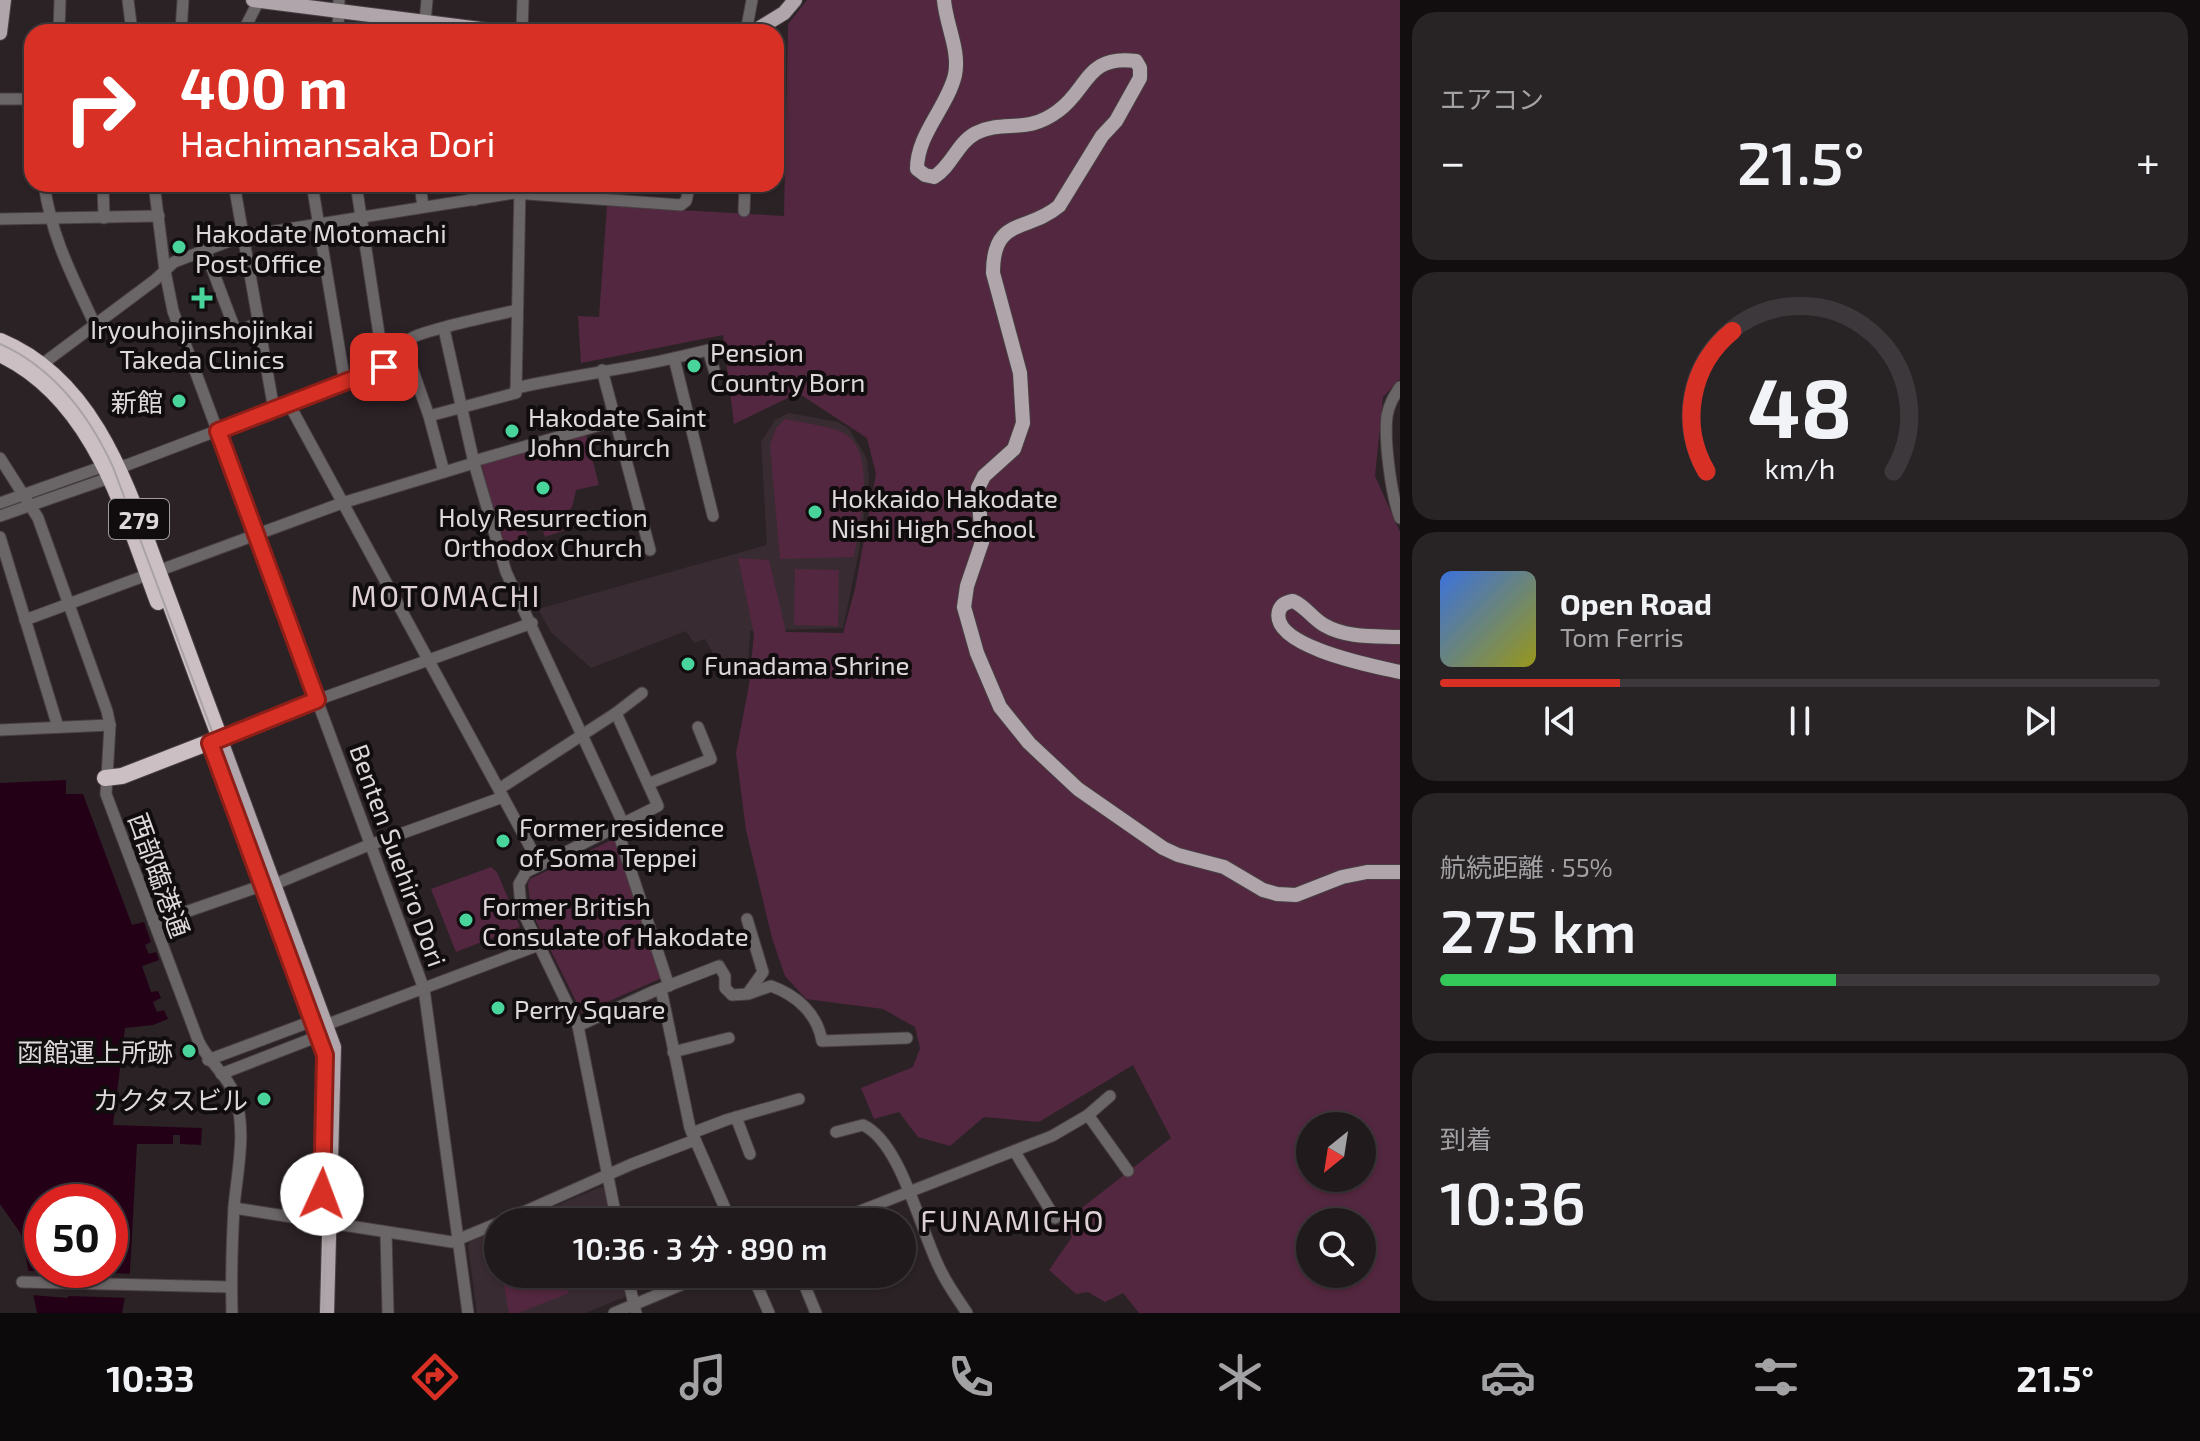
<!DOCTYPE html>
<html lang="ja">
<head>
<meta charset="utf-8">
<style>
	:root { --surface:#201a1c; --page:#282325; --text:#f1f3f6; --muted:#a2a1a3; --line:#3d383b; --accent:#d93025 }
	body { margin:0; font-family:"Exo 2","Noto Sans JP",sans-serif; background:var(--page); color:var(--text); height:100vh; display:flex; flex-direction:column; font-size:30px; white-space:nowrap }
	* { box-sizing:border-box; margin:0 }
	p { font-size:26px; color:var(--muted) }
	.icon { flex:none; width:44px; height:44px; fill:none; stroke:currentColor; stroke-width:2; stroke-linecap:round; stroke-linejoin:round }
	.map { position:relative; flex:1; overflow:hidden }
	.details { display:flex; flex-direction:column; gap:12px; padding:12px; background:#120e0f; width:800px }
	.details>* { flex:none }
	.banner { position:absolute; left:24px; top:24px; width:760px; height:168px; border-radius:24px; box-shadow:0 2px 6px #0004,0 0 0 2px var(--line); background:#d93025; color:#fff; overflow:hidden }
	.needle { width:52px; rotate:210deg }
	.fabs { position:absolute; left:1296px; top:1112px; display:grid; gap:16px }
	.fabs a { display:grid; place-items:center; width:80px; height:80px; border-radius:50%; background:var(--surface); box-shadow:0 2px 6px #0004,0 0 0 2px var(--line); font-size:40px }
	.speed { position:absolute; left:24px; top:1184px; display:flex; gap:16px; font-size:40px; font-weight:700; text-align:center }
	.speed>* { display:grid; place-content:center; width:104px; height:104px; border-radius:50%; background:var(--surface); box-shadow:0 2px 6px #0004,0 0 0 2px var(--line); line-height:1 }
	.speed .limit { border:12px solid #d22; background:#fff; color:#111 }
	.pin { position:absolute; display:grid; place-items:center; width:68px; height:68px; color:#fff; margin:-34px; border-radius:16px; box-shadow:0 4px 12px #0006 }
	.me { position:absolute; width:88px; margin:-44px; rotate:2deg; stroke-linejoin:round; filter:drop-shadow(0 0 6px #0008) }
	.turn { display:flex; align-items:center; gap:28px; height:168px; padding:0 24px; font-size:36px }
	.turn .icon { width:104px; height:104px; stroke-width:2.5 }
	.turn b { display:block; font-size:56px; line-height:68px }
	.big { font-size:60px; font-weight:600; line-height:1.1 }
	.details .card { flex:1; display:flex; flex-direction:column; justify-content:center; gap:12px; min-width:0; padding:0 28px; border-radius:24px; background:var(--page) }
	.details .dial { align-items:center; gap:0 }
	.dial svg { height:208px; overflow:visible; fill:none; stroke:var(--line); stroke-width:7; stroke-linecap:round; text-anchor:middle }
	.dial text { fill:var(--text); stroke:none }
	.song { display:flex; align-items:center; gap:24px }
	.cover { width:96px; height:96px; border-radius:12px; background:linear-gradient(135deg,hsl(220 70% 55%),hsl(60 70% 35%)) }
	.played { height:8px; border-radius:4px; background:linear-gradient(90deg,var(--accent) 25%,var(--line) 25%) }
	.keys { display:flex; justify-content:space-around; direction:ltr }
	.heat { display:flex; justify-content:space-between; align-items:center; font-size:44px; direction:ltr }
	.charge { height:12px; border-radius:6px; background:linear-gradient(90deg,#34c759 55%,var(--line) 0) }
	.trip { position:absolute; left:484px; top:1208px; width:432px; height:80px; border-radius:40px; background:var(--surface); box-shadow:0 2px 6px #0004,0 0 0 2px var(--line); font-weight:600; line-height:80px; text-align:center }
	.dock { display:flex; height:128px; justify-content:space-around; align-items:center; background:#0d0a0b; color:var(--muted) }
	.dock .icon { width:56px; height:56px }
	.dock .current { color:var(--accent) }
	.dock b { font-size:36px; color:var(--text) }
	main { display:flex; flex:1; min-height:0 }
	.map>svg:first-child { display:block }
</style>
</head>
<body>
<main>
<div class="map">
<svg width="1400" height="1313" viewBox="0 0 1400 1313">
	<rect width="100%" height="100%" fill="#2b2226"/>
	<g fill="#392b32">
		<polygon points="789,413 838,422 849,429 867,459 869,480 859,551 843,628 750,631 748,664 725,674 705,639 694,643 686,631 591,668 551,632 538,609 767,545 761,442 775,420"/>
		<polygon points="601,1187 605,1189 612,1222 517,1222"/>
		<polygon points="498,1230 498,1274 622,1274 627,1296 585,1313 477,1313 468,1246 471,1241"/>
	</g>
	<g fill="#53273f" fill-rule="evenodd">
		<path d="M807,0H1400V379L1383,397L1375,476L1400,532V1313H1139L1123,1293L1105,1302L1088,1292L1076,1294L1049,1270L1072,1237L1064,1222L1171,1138L1133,1065L1039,1122L984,1117L950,1146L918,1137L899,1112L874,1119L861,1088L913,1067L920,1048L915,1027L883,1009L806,999L785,976L772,938L746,830L736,753L749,685L754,634L738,558L769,560L786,632L843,633L855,589L876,474L867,438L798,393L734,424L723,335L581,363L578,316L599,317L607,206L784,216L788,24ZM1310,1126H1362V1178H1310ZM1310,1222H1362V1274H1310Z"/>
		<path d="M785,419C799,422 837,427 847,435C877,459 859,524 854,557L780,559L770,445L776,428Z"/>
		<polygon points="585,431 599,485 576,490 572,507 566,513 570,518 584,520 583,524 545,537 540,522 534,520 524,523 529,542 504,550 481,463"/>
		<polygon points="795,569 839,570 838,626 794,625"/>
		<polygon points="616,838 662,978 582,1013 531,911 528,884 530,879"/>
		<polygon points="491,867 497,872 520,927 456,952 431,889"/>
		<polygon points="502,1274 564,1274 570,1288 567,1294 518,1313 509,1313"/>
	</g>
	<path fill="#240016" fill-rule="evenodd" d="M66,780V794H83L132,925L144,922L151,942L145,945L149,954L156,952L159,960L142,966L151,992L158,991L161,998L153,1002L157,1012L164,1010L168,1019L153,1025L125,1028L113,1125L202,1128L201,1145L180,1144V1135H173V1144H137L130,1271L122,1313H37L21,1234L0,1204V783ZM42,1202H110V1270H42Z"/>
	<polygon fill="#2b2226" points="101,1270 108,1273 134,1274 129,1298 69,1296 67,1298 32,1295 28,1271 96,1273"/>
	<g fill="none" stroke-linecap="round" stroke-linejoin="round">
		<g stroke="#483f43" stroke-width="13">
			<g id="minor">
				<polyline points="128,0 132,32"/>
				<polyline points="425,22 427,0"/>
				<polyline points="59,32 60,0"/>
				<polyline points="181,32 183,0"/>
				<polyline points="243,32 259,0"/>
				<polyline points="338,32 339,0"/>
				<polyline points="522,32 523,0"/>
				<polyline points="746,32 752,0"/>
				<polyline points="0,99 32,99"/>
				<path d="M44,184C52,239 72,275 95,325"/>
				<polyline points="103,184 104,218"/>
				<polyline points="154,184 165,271 173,311 424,989 468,1313"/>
				<polyline points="234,184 274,410"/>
				<polyline points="312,184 345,383"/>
				<polyline points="356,184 384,367"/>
				<polyline points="420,184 423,207"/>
				<polyline points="472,184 474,200"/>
				<polyline points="744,211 745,184"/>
				<polyline points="0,219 159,216"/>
				<polyline points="205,250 236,332 258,323"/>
				<polyline points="444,329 474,463 506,572 623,823"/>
				<polyline points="674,358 708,350 715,373"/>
				<polyline points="41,365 155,280 174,262 243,236 514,193 681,205 686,201 690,184"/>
				<polyline points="602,370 650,550"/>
				<path d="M1400,387C1394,396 1389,404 1387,416C1384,440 1391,495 1400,518"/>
				<path d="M516,388C569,376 621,370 674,358L713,516"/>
				<polyline points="289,404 540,865"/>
				<polyline points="429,416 516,393 520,184"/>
				<path d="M0,458L38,518L107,711L110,725L106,794L198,1040C207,1061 228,1075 235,1096C247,1131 237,1172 234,1207C232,1243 231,1278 232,1313"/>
				<polyline points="474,461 614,421"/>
				<path d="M444,472L429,416L406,351C407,346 406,343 410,339C422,330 498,315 517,310"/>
				<polyline points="0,503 104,466 127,465 408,358"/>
				<polyline points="0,516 109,478 114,474"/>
				<polyline points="0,537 58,727"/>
				<polyline points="25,620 342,503 474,463"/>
				<path d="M616,713L658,806L526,872L519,884L521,908L578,1026L652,992L719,966L725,976V988L732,995L748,994L771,986C796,995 817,1013 822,1041L907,1038"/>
				<polyline points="0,730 110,725"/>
				<polyline points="220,738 317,700 532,623"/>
				<polyline points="650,783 711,759 698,727"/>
				<polyline points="499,789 616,713 642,693"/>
				<polyline points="616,826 669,986"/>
				<polyline points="747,919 763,972 748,993"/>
				<polyline points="154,923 255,888 280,882 364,847 503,797"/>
				<polyline points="661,989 690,1128 731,1222"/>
				<polyline points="578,1026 617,1222"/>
				<polyline points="673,1052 729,1038"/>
				<polyline points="208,1060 307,1023 314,1021 328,1024 539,945"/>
				<polyline points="221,1074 319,1036 322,1031"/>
				<polyline points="1088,1115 1128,1171"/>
				<polyline points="736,1117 750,1154"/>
				<path d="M836,1132L863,1125C902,1143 921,1234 941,1271C948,1286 958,1299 967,1313"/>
				<polyline points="692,1133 726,1120 799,1099"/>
				<polyline points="1015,1152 1055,1218"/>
				<polyline points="234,1208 452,1242 498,1223"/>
				<polyline points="501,1222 632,1164 695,1140"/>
				<polyline points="832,1222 1052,1136 1088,1115 1110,1096"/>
				<polyline points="386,1232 388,1313"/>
				<polyline points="627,1274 636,1313"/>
				<polyline points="752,1274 769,1313"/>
				<polyline points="800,1274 816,1313"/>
				<polyline points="22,1282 231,1287"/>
				<polyline points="614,1313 707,1274"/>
			</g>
		</g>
		<g stroke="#483f43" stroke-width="16">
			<g id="major">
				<polyline points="253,0 504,32"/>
				<path d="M944,0C946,25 960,50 955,75C947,108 917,134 917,169L925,175L934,177C952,166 957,143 976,133C1005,119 1026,135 1058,111C1088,90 1086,54 1136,61L1140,68V78L1116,121L1102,136L1059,206C1027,233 993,216 993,273L1020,373L1023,423L1014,449L984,476L978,488L982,542L967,586L964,607L977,653L1000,707L1029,743L1078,789L1163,848L1178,855L1224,867L1263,890L1277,894L1296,895L1342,877L1367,872H1400"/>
				<polyline points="753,32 784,13 795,0"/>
				<polyline points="0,33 4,0"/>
				<path d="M1400,637C1374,636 1346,638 1324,625C1312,618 1305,606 1293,601C1287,602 1281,604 1279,611C1269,647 1378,667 1400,672"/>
				<polyline points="220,738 334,1047 327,1313"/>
				<polyline points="210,743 319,1036 325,1055 325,1077"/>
			</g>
		</g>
		<g stroke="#483f43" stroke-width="18">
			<g id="highway">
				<path d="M0,341C94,380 126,484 158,571C179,627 199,683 220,738L122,776L105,778"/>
				<path d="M0,354C95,399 124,512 158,602"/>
			</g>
		</g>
		<use href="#minor" stroke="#6a6567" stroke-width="11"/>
		<use href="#major" stroke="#afa5aa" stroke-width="14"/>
		<use href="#highway" stroke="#cbbfc4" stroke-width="16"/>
		<path stroke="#aaa3a6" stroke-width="2" d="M0,344C54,368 89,415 113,467L327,1038L332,1057V1083L323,1313"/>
	</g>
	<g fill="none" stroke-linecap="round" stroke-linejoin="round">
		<g stroke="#8d1f18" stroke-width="20">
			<polyline id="route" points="322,1194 325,1055 210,743 317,700 218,431 384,367"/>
		</g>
		<use href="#route" stroke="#d93025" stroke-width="14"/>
	</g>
	<g fill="#49d49c" stroke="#110d0f" stroke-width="3">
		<circle cx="179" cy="247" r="8"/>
		<path d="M198 286h8v8h8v8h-8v8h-8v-8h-8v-8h8z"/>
		<circle cx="694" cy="366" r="8"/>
		<circle cx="179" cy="401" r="8"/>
		<circle cx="512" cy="431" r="8"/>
		<circle cx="543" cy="488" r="8"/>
		<circle cx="815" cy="512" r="8"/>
		<circle cx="688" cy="664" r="8"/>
		<circle cx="503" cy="841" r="8"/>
		<circle cx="466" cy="920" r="8"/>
		<circle cx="498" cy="1008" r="8"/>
		<circle cx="189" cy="1051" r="8"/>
		<circle cx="264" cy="1099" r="8"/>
	</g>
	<g text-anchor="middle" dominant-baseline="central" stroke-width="8" stroke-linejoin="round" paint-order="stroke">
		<rect fill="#110d0f" stroke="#a09b9e" stroke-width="2" x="109" y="499" width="60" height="40" rx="6"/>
		<g font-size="24" font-weight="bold" fill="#ded8db">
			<text x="139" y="519">279</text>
		</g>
		<g font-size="26" fill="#ded8db" stroke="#110d0f" text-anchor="start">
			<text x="195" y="232">Hakodate Motomachi<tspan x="195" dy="30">Post Office</tspan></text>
			<text x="202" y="328" text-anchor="middle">Iryouhojinshojinkai<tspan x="202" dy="30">Takeda Clinics</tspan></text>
			<text x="710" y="351">Pension<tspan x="710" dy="30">Country Born</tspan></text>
			<text x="163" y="401" text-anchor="end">新館</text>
			<text x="528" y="416">Hakodate Saint<tspan x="528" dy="30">John Church</tspan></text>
			<text x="831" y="497">Hokkaido Hakodate<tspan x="831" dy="30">Nishi High School</tspan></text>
			<text x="543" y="516" text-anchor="middle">Holy Resurrection<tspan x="543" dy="30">Orthodox Church</tspan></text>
			<text x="704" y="664">Funadama Shrine</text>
			<text x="519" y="826">Former residence<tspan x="519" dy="30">of Soma Teppei</tspan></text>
			<text x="482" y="905">Former British<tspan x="482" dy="30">Consulate of Hakodate</tspan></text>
			<text x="514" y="1008">Perry Square</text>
			<text x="173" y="1051" text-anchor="end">函館運上所跡</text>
			<text x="248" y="1099" text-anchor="end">カクタスビル</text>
		</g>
		<g font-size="26" fill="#ded8db" stroke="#110d0f">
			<text transform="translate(399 855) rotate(70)">Benten Suehiro Dori</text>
			<text transform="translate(160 875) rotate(70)">西部臨港通</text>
		</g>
		<g font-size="30" letter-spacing="2" fill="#ddd0d6" stroke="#110d0f">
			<text x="446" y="595">MOTOMACHI</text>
			<text x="1013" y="1220">FUNAMICHO</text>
		</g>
	</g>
</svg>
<div class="fabs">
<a><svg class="needle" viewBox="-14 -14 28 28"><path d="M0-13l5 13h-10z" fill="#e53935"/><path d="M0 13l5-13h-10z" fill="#a2a1a3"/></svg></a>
<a><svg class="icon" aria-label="search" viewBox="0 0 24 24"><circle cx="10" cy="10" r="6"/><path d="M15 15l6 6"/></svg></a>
</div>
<div class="speed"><div class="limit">50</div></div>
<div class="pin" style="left:384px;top:367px;background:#d93025"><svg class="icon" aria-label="arrive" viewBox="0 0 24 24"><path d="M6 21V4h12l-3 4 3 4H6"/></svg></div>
<svg class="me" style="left:322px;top:1194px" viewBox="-20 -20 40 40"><circle r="19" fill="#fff"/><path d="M0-13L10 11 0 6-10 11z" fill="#d93025"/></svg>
<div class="trip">10:36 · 3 分 · 890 m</div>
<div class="banner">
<div class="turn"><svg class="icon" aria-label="right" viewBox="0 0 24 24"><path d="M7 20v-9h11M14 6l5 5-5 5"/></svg><div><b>400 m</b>Hachimansaka Dori</div></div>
</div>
</div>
<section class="details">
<div class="card"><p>エアコン</p>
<div class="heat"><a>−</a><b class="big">21.5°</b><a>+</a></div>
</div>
<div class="card dial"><svg viewBox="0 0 100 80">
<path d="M14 69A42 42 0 1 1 86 69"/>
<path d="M14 69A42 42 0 0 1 24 15" stroke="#d93025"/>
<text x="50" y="56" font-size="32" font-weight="700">48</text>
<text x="50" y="72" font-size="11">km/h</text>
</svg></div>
<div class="card">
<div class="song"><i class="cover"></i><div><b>Open Road</b><p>Tom Ferris</p></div></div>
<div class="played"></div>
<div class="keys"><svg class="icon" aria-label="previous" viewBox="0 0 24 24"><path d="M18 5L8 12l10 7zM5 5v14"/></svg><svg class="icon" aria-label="pause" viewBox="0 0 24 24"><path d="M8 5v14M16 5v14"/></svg><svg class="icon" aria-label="next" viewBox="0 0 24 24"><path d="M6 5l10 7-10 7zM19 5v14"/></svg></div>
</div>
<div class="card"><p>航続距離 · 55%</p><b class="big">275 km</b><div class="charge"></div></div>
<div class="card"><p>到着</p><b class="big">10:36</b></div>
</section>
</main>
<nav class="dock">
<b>10:33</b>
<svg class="icon current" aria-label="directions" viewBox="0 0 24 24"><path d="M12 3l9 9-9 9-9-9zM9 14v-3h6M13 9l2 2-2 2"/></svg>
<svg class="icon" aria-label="music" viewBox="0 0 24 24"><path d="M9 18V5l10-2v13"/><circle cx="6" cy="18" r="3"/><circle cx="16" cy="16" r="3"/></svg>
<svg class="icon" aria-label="phone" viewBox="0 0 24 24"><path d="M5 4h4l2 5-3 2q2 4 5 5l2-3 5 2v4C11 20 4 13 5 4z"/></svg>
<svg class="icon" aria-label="climate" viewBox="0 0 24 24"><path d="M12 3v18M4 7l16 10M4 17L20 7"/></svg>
<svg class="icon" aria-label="car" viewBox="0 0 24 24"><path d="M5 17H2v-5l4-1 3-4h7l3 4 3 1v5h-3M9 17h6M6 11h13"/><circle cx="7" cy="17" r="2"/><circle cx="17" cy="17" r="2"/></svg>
<svg class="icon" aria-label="filters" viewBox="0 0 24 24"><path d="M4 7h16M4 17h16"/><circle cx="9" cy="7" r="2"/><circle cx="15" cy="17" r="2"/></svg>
<b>21.5°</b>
</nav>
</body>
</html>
